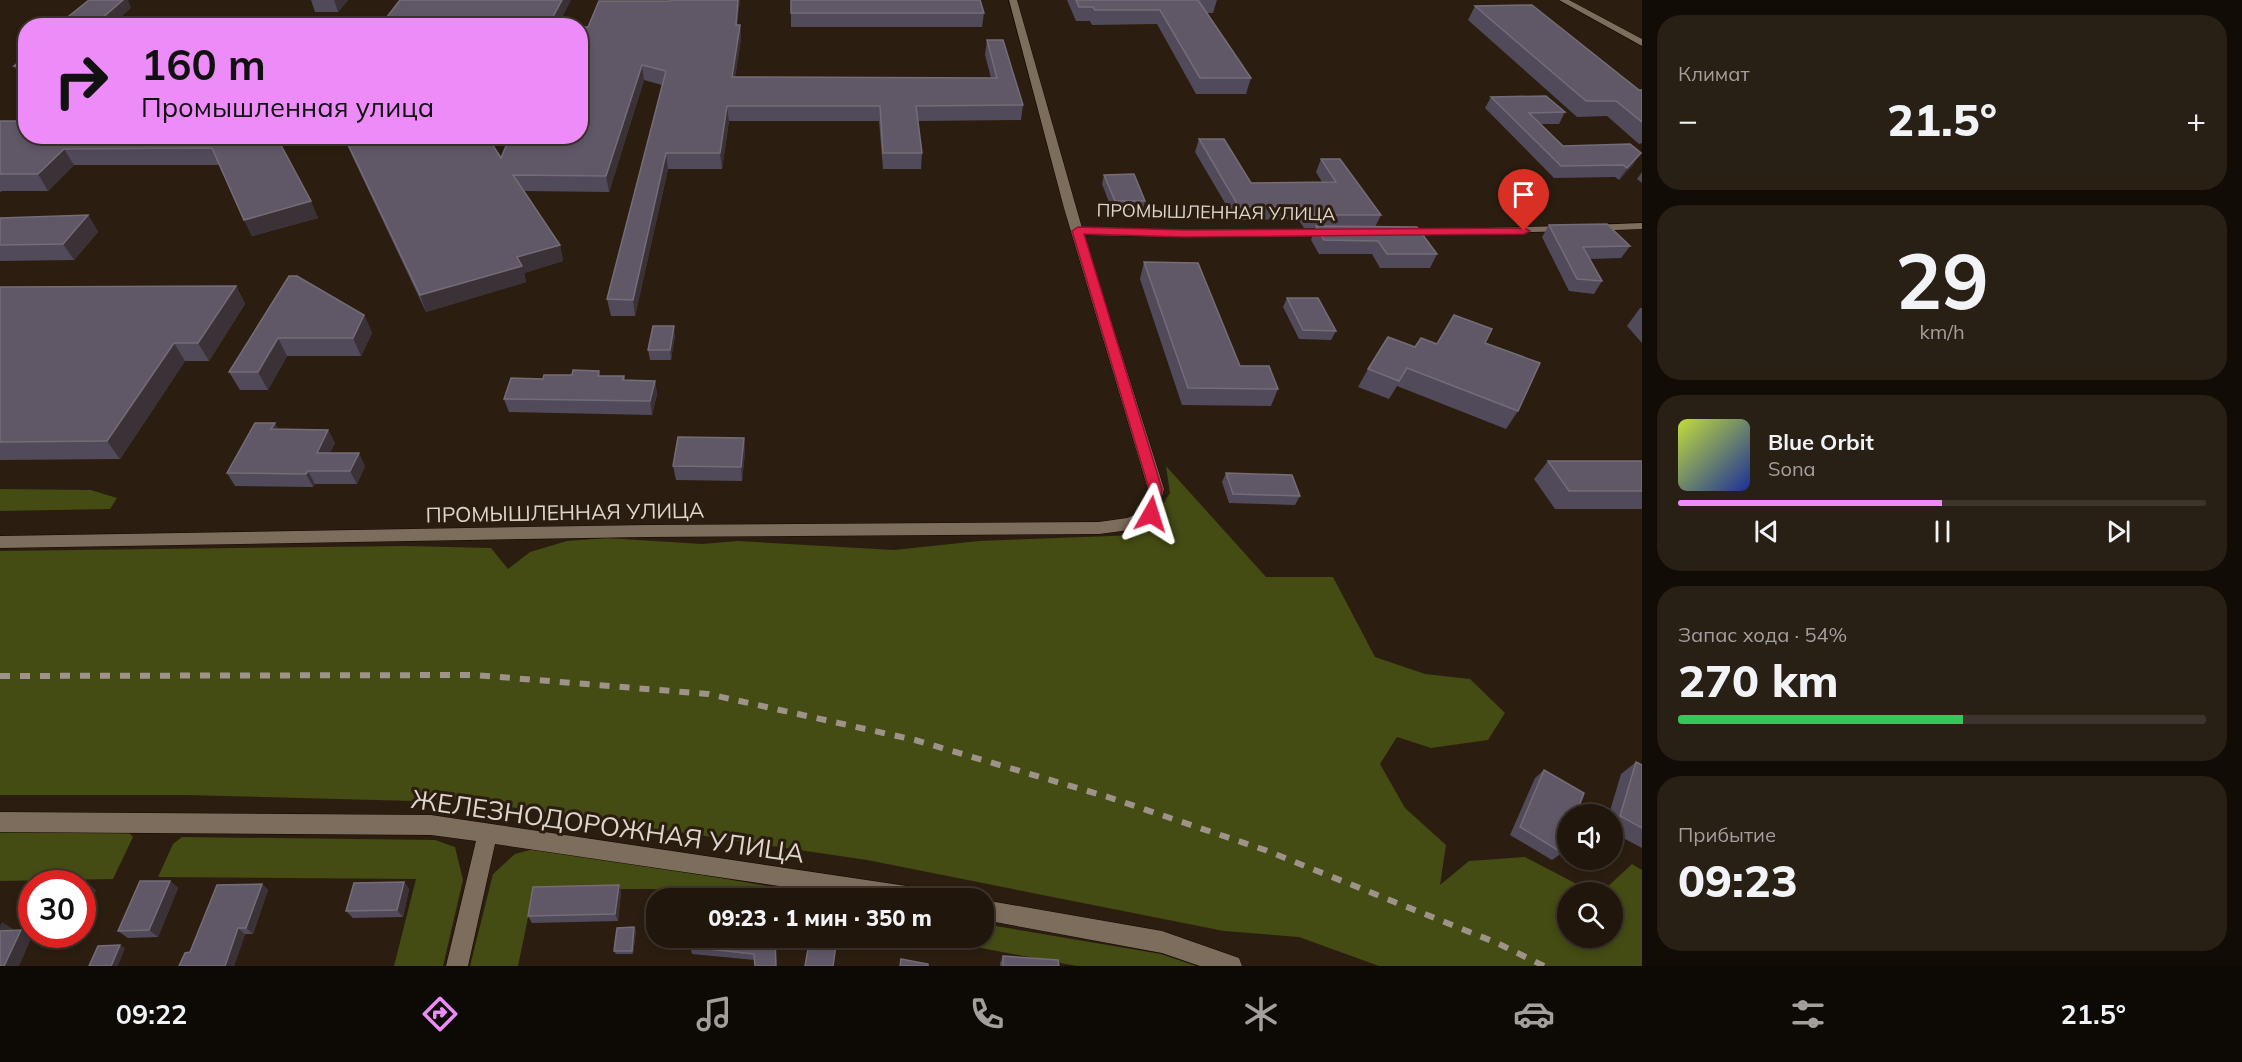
<!DOCTYPE html>
<html lang="ru">
<head>
<meta charset="utf-8">
<style>
	:root { --surface:#20160c; --page:#281f15; --text:#f1f3f6; --muted:#a29f9d; --line:#3d352d; --accent:#ed8cf9 }
	body { margin:0; font-family:Mulish,sans-serif; background:var(--page); color:var(--text); height:100vh; display:flex; flex-direction:column; font-size:22px; white-space:nowrap }
	* { box-sizing:border-box; margin:0 }
	p { font-size:20px; color:var(--muted) }
	.icon { flex:none; width:33px; height:33px; fill:none; stroke:currentColor; stroke-width:2; stroke-linecap:round; stroke-linejoin:round }
	.map { position:relative; flex:1; overflow:hidden }
	.panel { display:flex; flex-direction:column; gap:15px; padding:15px; background:#120c07; width:600px }
	.panel>* { flex:none }
	.guide { position:absolute; left:18px; top:18px; width:570px; height:126px; border-radius:24px; box-shadow:0 3px 9px #0003,0 0 0 2px var(--line); background:#ed8cf9; color:#111; overflow:hidden }
	.tools { position:absolute; left:1557px; top:804px; display:grid; gap:12px }
	.tools a { display:grid; place-items:center; width:66px; height:66px; border-radius:50%; background:var(--surface); box-shadow:0 3px 9px #0003,0 0 0 2px var(--line); font-size:30px }
	.speed { position:absolute; left:18px; top:870px; display:flex; gap:12px; font-size:30px; font-weight:700; text-align:center }
	.speed>* { display:grid; place-content:center; width:78px; height:78px; border-radius:50%; background:var(--surface); box-shadow:0 3px 9px #0003,0 0 0 2px var(--line); line-height:1 }
	.speed .limit { border:9px solid #d22; background:#fff; color:#111 }
	.pin { position:absolute; display:grid; place-items:center; width:51px; height:51px; color:#fff; margin:-62px -26px; border-radius:50% 50% 50% 0; rotate:-45deg; box-shadow:0 0 6px #0007 }
	.pin .icon { rotate:45deg }
	.me { position:absolute; width:66px; margin:-33px; rotate:6deg; stroke-linejoin:round; filter:drop-shadow(0 0 4px #0008) }
	.turn { display:flex; align-items:center; gap:21px; height:126px; padding:0 24px; font-size:27px }
	.turn .icon { width:78px; height:78px; stroke-width:2.5 }
	.turn b { display:block; font-size:42px; line-height:51px }
	.big { font-size:45px; font-weight:800; line-height:1.1 }
	.panel .card { flex:1; display:flex; flex-direction:column; justify-content:center; gap:9px; min-width:0; padding:0 21px; border-radius:24px; background:var(--page) }
	.panel .dial { align-items:center; gap:0 }
	.dial b { font-size:78px; line-height:1 }
	.song { display:flex; align-items:center; gap:18px }
	.cover { width:72px; height:72px; border-radius:9px; background:linear-gradient(135deg,hsl(70 70% 55%),hsl(230 70% 35%)) }
	.played { height:6px; border-radius:3px; background:linear-gradient(90deg,var(--accent) 50%,var(--line) 50%) }
	.keys { display:flex; justify-content:space-around; direction:ltr }
	.heat { display:flex; justify-content:space-between; align-items:center; font-size:33px; direction:ltr }
	.charge { height:9px; border-radius:4px; background:linear-gradient(90deg,#34c759 54%,var(--line) 0) }
	.trip { position:absolute; left:646px; top:888px; width:348px; height:60px; border-radius:24px; background:var(--surface); box-shadow:0 3px 9px #0003,0 0 0 2px var(--line); font-weight:800; line-height:60px; text-align:center }
	.menu { display:flex; height:96px; justify-content:space-around; align-items:center; background:#0d0905; color:var(--muted) }
	.menu .icon { width:42px; height:42px }
	.menu .active { color:var(--accent) }
	.menu b { font-size:27px; color:var(--text) }
	main { display:flex; flex:1; min-height:0 }
	.map>svg:first-child { display:block }
</style>
</head>
<body>
<main>
<div class="map">
<svg width="1642" height="966" viewBox="0 0 1642 966">
	<rect width="100%" height="100%" fill="#2b1e10"/>
	<g fill="#444b13">
		<polygon points="1166,466 1266,577 1333,577 1375,657 1425,674 1470,679 1505,713 1488,740 1431,748 1397,737 1380,764 1405,808 1446,845 1440,885 1469,861 1525,857 1592,892 1568,892 1568,938 1612,938 1612,892 1602,892 1632,864 1642,870 1642,966 1379,966 1299,937 1224,931 867,860 449,798 413,801 186,795 0,795 0,551 405,546 491,548 508,569 530,552 567,541 606,538 702,544 738,541 894,550 979,541 1138,535 1149,526 1170,493"/>
		<polygon points="0,489 91,490 117,498 110,509 0,511"/>
		<polygon points="127,831 133,837 113,879 0,881 0,832"/>
		<polygon points="182,837 435,840 455,847 463,880 443,966 394,966 416,879 158,877 173,844"/>
		<polygon points="541,847 837,898 747,898 702,892 651,889 534,889 518,966 470,966 493,874 515,854"/>
		<polygon points="984,924 1161,954 1196,966 1077,966 928,938 984,938"/>
	</g>
	<g fill="none" stroke-linecap="round" stroke-linejoin="round">
		<g stroke="#130800" stroke-width="1">
			<g id="minor">
				<polygon points="1009,0 1017,0 1082,228 1184,231 1333,230 1339,233 1333,236 1184,237 1084,235 1164,489 1156,518 1130,530 1099,534 647,537 0,548 0,536 647,525 1099,522 1127,518 1144,511 1148,489 1064,208"/>
				<polygon points="1559,0 1569,0 1642,39 1642,46"/>
				<polygon points="1642,223 1642,229 1590,231 1584,228 1590,225"/>
				<polygon points="1566,226 1572,229 1570,231 1402,236 1396,233 1402,230"/>
				<polygon points="0,812 431,815 920,888 927,891 930,898 860,898 495,844 468,966 446,966 476,841 431,835 0,832"/>
				<polygon points="984,900 1162,931 1239,958 1242,966 1200,966 1162,953 984,920"/>
			</g>
		</g>
		<use href="#minor" fill="#7d6d5d" fill-rule="evenodd"/>
		<polyline stroke="#9d9388" stroke-width="6" stroke-dasharray="10 10" stroke-linecap="butt" points="0,676 475,675 708,694 915,740 1108,797 1265,850 1497,943 1544,966"/>
	</g>
	<g fill="#514a5b">
		<polygon points="311,0 348,0 338,12 315,12"/>
		<polygon points="791,0 984,13 982,27 791,27"/>
		<polygon points="1067,0 1217,0 1213,13 1207,13 1251,78 1246,94 1196,94 1157,24 1092,25 1090,21 1076,21"/>
		<polygon points="1475,6 1639,90 1642,90 1642,143 1639,144 1607,116 1577,117 1468,20"/>
		<polygon points="740,25 741,39 735,77 991,78 985,55 987,40 1023,105 1021,120 918,121 922,153 921,169 883,169 879,121 729,121 722,169 668,169 635,316 611,316 607,299 662,85 644,80 609,192 524,191 560,245 563,261 524,273 526,282 426,312 348,147 344,136 487,136 501,158 580,136 580,27"/>
		<polygon points="26,55 26,76 20,76 14,66"/>
		<polygon points="1491,97 1565,112 1559,124 1541,124 1563,146 1633,165 1619,180 1615,177 1554,178 1485,108"/>
		<polygon points="0,121 276,136 318,218 252,236 219,165 74,165 48,191 2,191 0,192"/>
		<polygon points="1199,139 1251,183 1322,182 1316,172 1321,159 1381,215 1375,227 1437,254 1430,268 1380,268 1372,254 1319,254 1311,240 1315,228 1304,228 1298,219 1235,220 1195,152"/>
		<polygon points="1642,172 1642,183 1637,179"/>
		<polygon points="1104,175 1145,201 1143,210 1112,210 1102,184"/>
		<polygon points="88,215 98,232 74,260 0,261 0,218"/>
		<polygon points="1549,225 1630,246 1621,258 1590,259 1602,281 1594,294 1569,291 1542,237"/>
		<polygon points="1144,262 1240,366 1278,389 1271,406 1182,405 1140,279"/>
		<polygon points="289,276 364,315 372,333 361,356 287,356 268,390 240,390 229,372"/>
		<polygon points="236,286 245,304 209,361 185,361 120,459 0,460 0,287"/>
		<polygon points="1287,298 1336,331 1331,340 1299,339 1283,307"/>
		<polygon points="1640,308 1642,308 1642,343 1627,326"/>
		<polygon points="675,335 671,360 650,360 648,350"/>
		<polygon points="1485,343 1518,411 1506,429 1397,386 1389,399 1358,387 1368,369 1415,347 1437,344"/>
		<polygon points="599,371 600,376 624,376 625,380 655,381 657,394 652,415 509,412 504,399 543,379 572,375"/>
		<polygon points="278,430 328,430 335,443 330,453 365,466 357,484 315,484 313,487 235,486 227,473"/>
		<polygon points="744,438 745,452 742,481 676,480 673,466"/>
		<polygon points="1548,461 1642,461 1642,509 1555,509 1534,479"/>
		<polygon points="1226,473 1300,496 1295,505 1229,503 1222,482"/>
		<polygon points="1636,762 1642,765 1642,848 1612,832 1612,814 1609,814 1621,774"/>
		<polygon points="1544,770 1562,853 1552,860 1510,835 1535,778"/>
		<polygon points="170,881 178,888 158,937 128,938 118,931"/>
		<polygon points="404,882 409,889 403,917 353,918 346,911"/>
		<polygon points="262,884 268,890 253,934 245,934 234,966 190,952"/>
		<polygon points="619,885 621,892 618,921 532,923 528,916"/>
		<polygon points="634,927 636,931 633,954 616,954 614,951"/>
		<polygon points="775,938 755,960 692,954 690,947 737,941"/>
		<polygon points="1003,956 1059,966 1000,966 1000,963"/>
	</g>
	<g fill="#3b3238">
		<polygon points="123,0 128,0 131,8 111,26 93,26"/>
		<polygon points="334,0 348,0 338,12"/>
		<polygon points="562,0 571,0 558,26 548,26"/>
		<polygon points="738,0 740,0 736,39 736,25"/>
		<polygon points="740,25 741,39 733,92 732,77"/>
		<polygon points="642,65 644,80 609,192 606,176"/>
		<polygon points="727,106 729,121 722,169 720,153"/>
		<polygon points="64,149 74,165 48,191 38,174"/>
		<polygon points="666,153 668,169 635,316 633,300"/>
		<polygon points="1641,153 1633,165 1619,180 1627,168"/>
		<polygon points="311,201 318,218 252,236 244,220"/>
		<polygon points="88,215 98,232 74,260 63,244"/>
		<polygon points="560,245 563,261 524,273 526,282 426,312 420,295 517,257"/>
		<polygon points="236,286 245,304 209,361 198,343"/>
		<polygon points="364,315 372,333 361,356 353,338"/>
		<polygon points="674,326 675,335 671,360 670,350"/>
		<polygon points="278,338 287,356 268,390 258,372"/>
		<polygon points="174,343 185,361 120,459 107,441"/>
		<polygon points="655,381 657,394 652,415 650,401"/>
		<polygon points="275,423 282,436 271,429"/>
		<polygon points="328,430 335,443 324,466 317,453"/>
		<polygon points="744,438 745,452 742,481 741,467"/>
		<polygon points="359,453 365,466 357,484 350,471"/>
		<polygon points="308,471 315,484 313,487 306,474"/>
		<polygon points="170,881 178,888 158,937 149,930"/>
		<polygon points="86,882 96,890 82,920 82,891"/>
		<polygon points="404,882 409,889 403,917 397,910"/>
		<polygon points="262,884 268,890 253,934 246,928"/>
		<polygon points="619,885 621,892 618,921 615,914"/>
		<polygon points="2,922 13,929 9,938 0,933 0,926"/>
		<polygon points="634,927 636,931 633,954 632,951"/>
		<polygon points="238,928 245,934 234,966 225,966"/>
		<polygon points="21,930 32,937 19,966 4,966"/>
		<polygon points="120,945 125,948 118,966 111,966"/>
	</g>
	<g fill="#605867" stroke="#746c77" stroke-width="1.5">
		<polygon points="89,0 123,0 93,26 60,26 61,24 59,24"/>
		<polygon points="400,0 562,0 548,26 380,26"/>
		<polygon points="671,0 738,0 736,25 740,25 732,77 997,78 987,40 1003,40 1023,105 916,106 922,153 883,153 880,106 727,106 720,153 666,153 633,300 607,299 666,71 642,65 606,176 513,175 560,245 517,257 522,266 420,295 344,136 487,136 501,158 510,136 580,136 580,27 588,27 599,1 670,1"/>
		<polygon points="791,0 980,0 984,13 791,13"/>
		<polygon points="1076,0 1198,0 1251,78 1200,78 1160,10 1095,10 1093,7 1079,7"/>
		<polygon points="1532,5 1639,90 1642,90 1642,122 1616,101 1586,101 1475,6"/>
		<polygon points="26,55 26,65 14,66"/>
		<polygon points="1546,96 1565,112 1529,113 1563,146 1630,144 1641,153 1627,168 1623,165 1561,166 1491,97"/>
		<polygon points="0,121 26,121 26,136 276,136 311,201 244,220 212,148 64,149 38,174 0,174"/>
		<polygon points="1199,139 1224,139 1251,183 1336,182 1321,159 1340,159 1381,215 1309,215 1303,206 1239,207"/>
		<polygon points="1134,174 1145,201 1115,201 1104,175"/>
		<polygon points="88,215 63,244 0,245 0,218"/>
		<polygon points="1607,224 1630,246 1583,247 1602,281 1577,279 1549,225"/>
		<polygon points="1316,226 1417,227 1437,254 1387,254 1378,241 1324,240"/>
		<polygon points="1144,262 1198,263 1240,366 1269,366 1278,389 1188,388"/>
		<polygon points="289,276 297,276 364,315 353,338 278,338 258,372 229,372"/>
		<polygon points="236,286 198,343 174,343 107,441 0,442 0,287"/>
		<polygon points="1287,298 1318,298 1336,331 1303,330"/>
		<polygon points="1454,315 1492,329 1485,343 1540,363 1518,411 1407,368 1399,381 1368,369 1388,337 1415,347 1421,338 1437,344"/>
		<polygon points="653,326 674,326 670,350 648,350"/>
		<polygon points="573,370 599,371 598,376 624,376 623,380 655,381 650,401 504,399 511,378 543,379 544,375 572,375"/>
		<polygon points="255,423 275,423 271,429 328,430 317,453 359,453 350,471 308,471 306,474 227,473"/>
		<polygon points="678,437 744,438 741,467 673,466"/>
		<polygon points="1548,461 1642,461 1642,491 1569,491"/>
		<polygon points="1226,473 1292,475 1300,496 1233,494"/>
		<polygon points="1636,762 1642,765 1642,828 1620,816"/>
		<polygon points="1544,770 1584,793 1576,814 1568,814 1568,838 1562,853 1520,827"/>
		<polygon points="140,881 170,881 149,930 118,931"/>
		<polygon points="86,882 82,891 82,884 62,884"/>
		<polygon points="404,882 397,910 346,911 354,883"/>
		<polygon points="262,884 246,928 238,928 225,966 179,966 185,953 190,952 217,885"/>
		<polygon points="619,885 615,914 528,916 533,887"/>
		<polygon points="634,927 632,951 614,951 617,928"/>
		<polygon points="21,930 4,966 0,966 0,931"/>
		<polygon points="692,938 735,938 735,941 775,938 776,966 755,966 754,954 690,947"/>
		<polygon points="810,938 837,938 833,966 805,966"/>
		<polygon points="120,945 111,966 89,966 98,946"/>
		<polygon points="1003,956 1058,960 1059,966 1003,966"/>
		<polygon points="901,959 928,964 928,966 900,966"/>
	</g>
	<polygon fill="#e11d48" stroke="#92132f" stroke-width="1.5" points="1078,227 1184,230 1524,228 1530,231 1524,234 1184,237 1084,234 1162,489 1158,514 1151,519 1144,514 1149,489 1072,231"/>
	<g text-anchor="middle" dominant-baseline="central" stroke-width="6" stroke-linejoin="round" paint-order="stroke">
		<g font-size="18" fill="#ded5cc" stroke="#2b1e10">
			<text transform="translate(1216 212) rotate(1)">ПРОМЫШЛЕННАЯ УЛИЦА</text>
		</g>
		<g font-size="21" fill="#ded5cc" stroke="#2b1e10">
			<text transform="translate(565 512) rotate(-1)">ПРОМЫШЛЕННАЯ УЛИЦА</text>
		</g>
		<g font-size="26" fill="#ded5cc" stroke="#2b1e10">
			<text transform="translate(608 826) rotate(8)">ЖЕЛЕЗНОДОРОЖНАЯ УЛИЦА</text>
		</g>
	</g>
</svg>
<div class="tools">
<a><svg class="icon" aria-label="sound" viewBox="0 0 24 24"><path d="M4 9h4l5-4v14l-5-4H4zM17 9q2 3 0 6"/></svg></a>
<a><svg class="icon" aria-label="search" viewBox="0 0 24 24"><circle cx="10" cy="10" r="6"/><path d="M15 15l6 6"/></svg></a>
</div>
<div class="speed"><div class="limit">30</div></div>
<div class="pin" style="left:1524px;top:231px;background:#d93025"><svg class="icon" aria-label="arrive" viewBox="0 0 24 24"><path d="M6 21V4h12l-3 4 3 4H6"/></svg></div>
<svg class="me" style="left:1151px;top:514px" viewBox="-20 -20 40 40"><path d="M0-17L14 15 0 8-14 15z" fill="#e11d48" stroke="#fff" stroke-width="4"/></svg>
<div class="trip">09:23 · 1 мин · 350 m</div>
<div class="guide">
<div class="turn"><svg class="icon" aria-label="right" viewBox="0 0 24 24"><path d="M7 20v-9h11M14 6l5 5-5 5"/></svg><div><b>160 m</b>Промышленная улица</div></div>
</div>
</div>
<section class="panel">
<div class="card"><p>Климат</p>
<div class="heat"><a>−</a><b class="big">21.5°</b><a>+</a></div>
</div>
<div class="card dial"><b>29</b><p>km/h</p></div>
<div class="card">
<div class="song"><i class="cover"></i><div><b>Blue Orbit</b><p>Sona</p></div></div>
<div class="played"></div>
<div class="keys"><svg class="icon" aria-label="previous" viewBox="0 0 24 24"><path d="M18 5L8 12l10 7zM5 5v14"/></svg><svg class="icon" aria-label="pause" viewBox="0 0 24 24"><path d="M8 5v14M16 5v14"/></svg><svg class="icon" aria-label="next" viewBox="0 0 24 24"><path d="M6 5l10 7-10 7zM19 5v14"/></svg></div>
</div>
<div class="card"><p>Запас хода · 54%</p><b class="big">270 km</b><div class="charge"></div></div>
<div class="card"><p>Прибытие</p><b class="big">09:23</b></div>
</section>
</main>
<nav class="menu">
<b>09:22</b>
<svg class="icon active" aria-label="directions" viewBox="0 0 24 24"><path d="M12 3l9 9-9 9-9-9zM9 14v-3h6M13 9l2 2-2 2"/></svg>
<svg class="icon" aria-label="music" viewBox="0 0 24 24"><path d="M9 18V5l10-2v13"/><circle cx="6" cy="18" r="3"/><circle cx="16" cy="16" r="3"/></svg>
<svg class="icon" aria-label="phone" viewBox="0 0 24 24"><path d="M5 4h4l2 5-3 2q2 4 5 5l2-3 5 2v4C11 20 4 13 5 4z"/></svg>
<svg class="icon" aria-label="climate" viewBox="0 0 24 24"><path d="M12 3v18M4 7l16 10M4 17L20 7"/></svg>
<svg class="icon" aria-label="car" viewBox="0 0 24 24"><path d="M5 17H2v-5l4-1 3-4h7l3 4 3 1v5h-3M9 17h6M6 11h13"/><circle cx="7" cy="17" r="2"/><circle cx="17" cy="17" r="2"/></svg>
<svg class="icon" aria-label="filters" viewBox="0 0 24 24"><path d="M4 7h16M4 17h16"/><circle cx="9" cy="7" r="2"/><circle cx="15" cy="17" r="2"/></svg>
<b>21.5°</b>
</nav>
</body>
</html>
